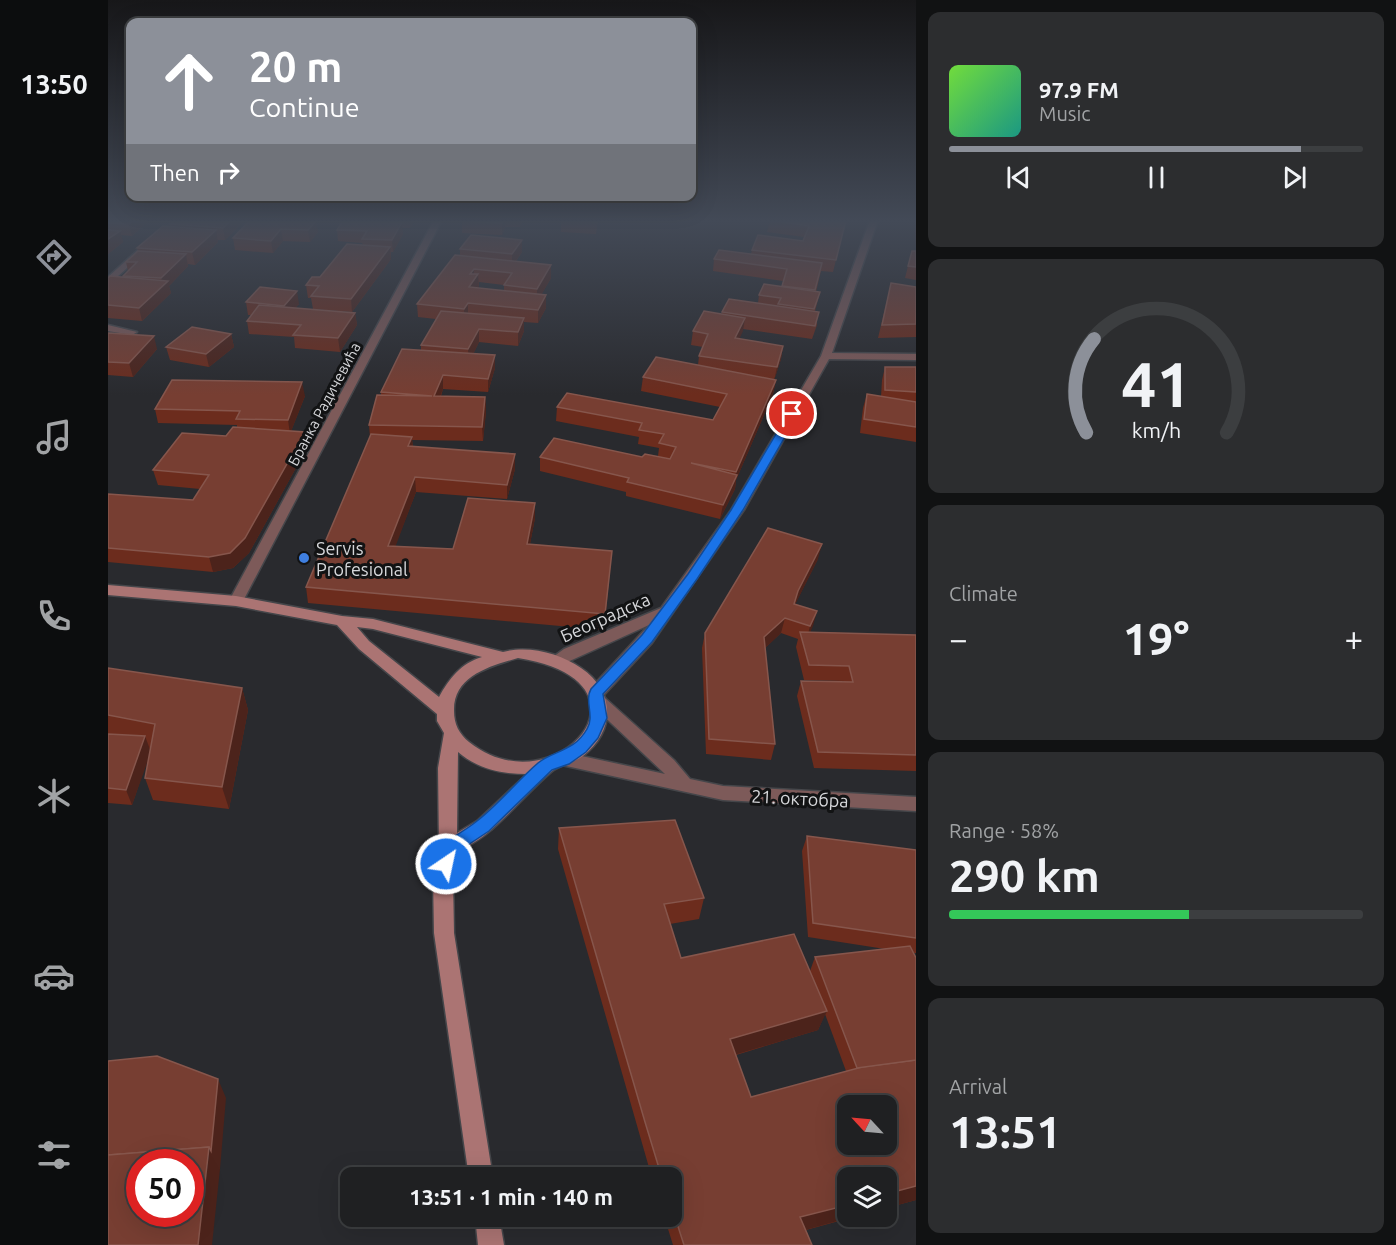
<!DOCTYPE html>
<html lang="en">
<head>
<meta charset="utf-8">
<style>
	:root { --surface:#1f2022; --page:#2c2d2f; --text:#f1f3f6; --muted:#a1a3a5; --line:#3c3e40; --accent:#8c9099 }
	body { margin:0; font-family:Ubuntu,sans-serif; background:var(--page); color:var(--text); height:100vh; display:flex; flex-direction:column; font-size:22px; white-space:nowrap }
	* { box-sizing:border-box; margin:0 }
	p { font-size:20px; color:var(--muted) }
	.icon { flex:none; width:33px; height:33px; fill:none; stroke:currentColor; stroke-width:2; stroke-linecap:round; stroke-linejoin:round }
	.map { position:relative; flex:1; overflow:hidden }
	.sheet { display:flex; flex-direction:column; gap:12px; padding:12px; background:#111213; width:480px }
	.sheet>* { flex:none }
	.hud { position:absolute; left:18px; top:18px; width:570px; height:183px; border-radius:12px; box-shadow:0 6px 24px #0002,0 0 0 2px var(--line); background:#8c9099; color:#fff; overflow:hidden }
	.needle { width:39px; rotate:296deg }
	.fabs { position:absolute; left:729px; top:1095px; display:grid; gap:12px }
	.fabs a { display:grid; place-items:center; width:60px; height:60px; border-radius:12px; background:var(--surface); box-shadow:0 6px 24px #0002,0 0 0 2px var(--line); font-size:30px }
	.speed { position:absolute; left:18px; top:1149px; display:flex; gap:12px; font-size:30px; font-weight:700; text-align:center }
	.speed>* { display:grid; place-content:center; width:78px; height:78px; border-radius:50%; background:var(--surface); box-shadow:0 6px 24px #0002,0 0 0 2px var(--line); line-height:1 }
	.speed .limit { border:9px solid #d22; background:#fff; color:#111 }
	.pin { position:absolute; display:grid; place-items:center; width:51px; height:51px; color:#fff; margin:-26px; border:3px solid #fff; border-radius:50%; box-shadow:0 2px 6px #0007 }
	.me { position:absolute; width:66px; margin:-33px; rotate:34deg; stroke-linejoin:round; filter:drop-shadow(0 0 4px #0008) }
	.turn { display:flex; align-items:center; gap:21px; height:126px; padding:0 24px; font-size:27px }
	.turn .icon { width:78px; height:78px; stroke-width:2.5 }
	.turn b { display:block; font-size:42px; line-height:51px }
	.then { display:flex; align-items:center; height:57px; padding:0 24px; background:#0003; gap:12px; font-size:22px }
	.big { font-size:45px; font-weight:600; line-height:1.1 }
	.sheet .widget { flex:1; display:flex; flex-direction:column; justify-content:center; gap:9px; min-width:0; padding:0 21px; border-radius:12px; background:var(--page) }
	.sheet .dial { align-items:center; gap:0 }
	.dial svg { height:156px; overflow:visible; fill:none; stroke:var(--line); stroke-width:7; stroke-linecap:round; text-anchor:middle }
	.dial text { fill:var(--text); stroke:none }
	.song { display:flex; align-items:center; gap:18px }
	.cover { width:72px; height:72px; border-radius:9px; background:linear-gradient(135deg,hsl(100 70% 55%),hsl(170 70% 35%)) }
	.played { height:6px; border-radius:3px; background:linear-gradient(90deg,var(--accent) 85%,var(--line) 85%) }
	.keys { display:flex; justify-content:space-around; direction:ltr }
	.heat { display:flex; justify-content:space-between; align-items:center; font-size:33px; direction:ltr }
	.charge { height:9px; border-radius:4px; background:linear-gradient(90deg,#34c759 58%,var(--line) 0) }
	.trip { position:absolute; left:232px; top:1167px; width:342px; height:60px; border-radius:12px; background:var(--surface); box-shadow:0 6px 24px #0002,0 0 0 2px var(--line); font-weight:600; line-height:60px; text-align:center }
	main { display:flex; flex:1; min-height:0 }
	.tab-bar { display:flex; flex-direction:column; width:108px; justify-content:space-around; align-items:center; background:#0c0d0e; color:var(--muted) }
	.tab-bar .icon { width:42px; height:42px }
	.tab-bar .on { color:var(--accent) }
	.tab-bar b { font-size:27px; color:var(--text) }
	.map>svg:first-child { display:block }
</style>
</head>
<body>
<main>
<nav class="tab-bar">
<b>13:50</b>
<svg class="icon on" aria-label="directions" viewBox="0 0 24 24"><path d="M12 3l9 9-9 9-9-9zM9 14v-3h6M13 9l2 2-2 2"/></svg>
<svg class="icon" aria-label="music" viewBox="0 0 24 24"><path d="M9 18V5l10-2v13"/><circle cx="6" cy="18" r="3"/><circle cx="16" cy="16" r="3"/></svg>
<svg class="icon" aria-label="phone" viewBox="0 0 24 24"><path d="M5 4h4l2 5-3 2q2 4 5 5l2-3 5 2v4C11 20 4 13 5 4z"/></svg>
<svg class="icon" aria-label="climate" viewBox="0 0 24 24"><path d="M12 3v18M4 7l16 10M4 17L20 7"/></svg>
<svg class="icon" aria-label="car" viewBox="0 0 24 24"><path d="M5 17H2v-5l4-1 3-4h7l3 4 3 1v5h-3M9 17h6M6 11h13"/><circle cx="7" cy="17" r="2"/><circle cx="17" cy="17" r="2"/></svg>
<svg class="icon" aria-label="filters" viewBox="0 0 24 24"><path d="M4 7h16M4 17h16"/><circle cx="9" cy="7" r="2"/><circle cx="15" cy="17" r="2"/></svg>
</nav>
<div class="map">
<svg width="808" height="1245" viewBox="0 0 808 1245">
	<rect width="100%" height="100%" fill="#292a2e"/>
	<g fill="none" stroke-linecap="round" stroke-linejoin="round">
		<g stroke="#45464a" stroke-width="3">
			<g id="minor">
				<polygon points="326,220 334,220 135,601 133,604 123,604 121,601"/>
				<polygon points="762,220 770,220 724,353 808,354 808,360 721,359 636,510 544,643 494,697 482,697 480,693 482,689 541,625 455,664 443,664 441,660 456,649 553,608 623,510 713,356"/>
				<polygon points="30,250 37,252 0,285 0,277"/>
				<polygon points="0,325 29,332 24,335 0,331"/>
			</g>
		</g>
		<g stroke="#45464a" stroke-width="3">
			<polygon id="tertiary" points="491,696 497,698 566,760 582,779 615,786 808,797 808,811 615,800 449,764 446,759 449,754 455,752 557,774 485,706 483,702 485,698"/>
		</g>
		<g stroke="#45464a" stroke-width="3">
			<g id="secondary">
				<path d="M0,585L128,596L234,616L265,619L395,652C420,645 452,653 473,668C507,691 508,730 475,756C465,763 451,765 443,772C422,790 404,812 383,830C373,839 360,846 349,853L345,878L346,933L385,1178H361L326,933L325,878L331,849L330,768L336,733L329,721V714L251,649L229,625L128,606L0,595ZM249,627L265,629L374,657C353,663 341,679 331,697L261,641ZM410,658C560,682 446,810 361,742C351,734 346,724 346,711C345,676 382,666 410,658ZM350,752C370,769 393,774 419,774L369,821L349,833Z"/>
				<polygon points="367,1216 391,1216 396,1245 370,1245"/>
			</g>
		</g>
		<use href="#minor" fill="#7d5a59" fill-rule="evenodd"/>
		<use href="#tertiary" fill="#7d5a59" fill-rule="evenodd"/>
		<use href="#secondary" fill="#ab7473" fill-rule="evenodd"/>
	</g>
	<g fill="#6c2c1d" fill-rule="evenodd">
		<polygon points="0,220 41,220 24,236 13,235 15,242 0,254"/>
		<polygon points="67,220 137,220 117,240 110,240 110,242 87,265 80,264 80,266 61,286 63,293 34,321 0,318 0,278 15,277 15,276 20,271 18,262 30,251 29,248 62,227 62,224"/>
		<polygon points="142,220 210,232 202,242 175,241 165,253 127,250 125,238"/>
		<polygon points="235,220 306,220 302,228 294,228 295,234 285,252 283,252 283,259 244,312 205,309 203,298 200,298 198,285 212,277 255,245 254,243 230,241 229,230"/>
		<polygon points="354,220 415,220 412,227 397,227 394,235 354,233"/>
		<polygon points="453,220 490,220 488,234 453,232"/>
		<polygon points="662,220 738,220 725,272 713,271 708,292 712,292 707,311 709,325 704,339 635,329 631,339 675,346 673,359 666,380 668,380 665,394 628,480 627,489 612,519 518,496 518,492 432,471 432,457 534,457 550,456 551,448 530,444 531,437 448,421 449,407 605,420 612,407 533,391 535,377 590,365 591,356 595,347 583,345 585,331 614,314 614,312 650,303 651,295 674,287 675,281 605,271 606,259 643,254 644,250 695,241 696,237 659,232"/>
		<polygon points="807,220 808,220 808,248"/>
		<path d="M352,249L414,252L408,261L443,265V278L433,295H438V308L430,323L416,322V331L410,346L371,342L365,354L387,368L380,392L335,389L333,396L377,397L378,411L375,441L304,440L305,447L407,469L399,499L308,492L287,546L345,549L427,503V518L422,544L504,551L496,630L200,603L198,587L262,437L261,425L273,395V392L313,350V345L328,319L310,317L309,304L352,256ZM371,282L396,285V291L370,288L371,287Z"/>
		<polygon points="808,251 808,280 797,278 800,266"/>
		<polygon points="783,283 808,287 808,337 770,338"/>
		<polygon points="138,302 191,304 187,308 247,313 249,325 232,352 187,348 186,337 141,334 139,321 143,315 140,315"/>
		<polygon points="0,333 49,349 25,377 0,375"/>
		<polygon points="123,334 126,347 101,367 62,360 58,347"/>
		<polygon points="777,367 808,367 808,442 752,433 755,408 759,394 773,397 774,380"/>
		<polygon points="197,396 183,431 197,432 200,446 141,553 125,568 105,572 0,562 0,494 85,500 92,489 50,485 45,470 118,436 129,427 129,425 50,423 47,409"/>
		<polygon points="710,559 687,604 709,611 702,632 808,635 808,771 706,768 689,696 693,681 736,682 736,681 696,680 688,647 690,639 673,633 657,648 667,744 663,760 598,754 594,648 597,633"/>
		<polygon points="0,668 134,688 140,710 121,809 45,800 37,778 40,758 24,805 0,803"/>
		<path d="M451,828L596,898L591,919L562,924L573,958L702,971L707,957L777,949L700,937L694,851L699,836L808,850V953H806L808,958V1200L698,1230L704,1245H565L556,1216H564V1178H544L450,849ZM717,1014L738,1071L643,1097L628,1055L710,1030Z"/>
	</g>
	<g fill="#4c231b">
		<polygon points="25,220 41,220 24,236 21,224"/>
		<polygon points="123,220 137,220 117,240 115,228"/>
		<polygon points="302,220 306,220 302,228"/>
		<polygon points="395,220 397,220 397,227 394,235 394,223"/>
		<polygon points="208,221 210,232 202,242 200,230"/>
		<polygon points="294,222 295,234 285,252 284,240"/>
		<polygon points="173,229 175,241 165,253 163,241"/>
		<polygon points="108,230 110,242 87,265 84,252"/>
		<polygon points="12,231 15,242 0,254 0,239"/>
		<polygon points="414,240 414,252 404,266 404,254"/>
		<polygon points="282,247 283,259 244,312 243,299"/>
		<polygon points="78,254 80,266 61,286 63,293 34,321 31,308 55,285 53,278"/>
		<polygon points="443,265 443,278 429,302 429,289"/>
		<polygon points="366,269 366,281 370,274 371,287 361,300 362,274"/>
		<polygon points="189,291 191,304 178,319 176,306"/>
		<polygon points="438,295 438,308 430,323 430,310"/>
		<polygon points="360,303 360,316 356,322 356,309"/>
		<polygon points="247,313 249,325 232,352 230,338"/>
		<polygon points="416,318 416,331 410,346 410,332"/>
		<polygon points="637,318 635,331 625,352 627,338"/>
		<polygon points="371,329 371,342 361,363 360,349"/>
		<polygon points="123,334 126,347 101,367 98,354"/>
		<polygon points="46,336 49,349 25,377 21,363"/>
		<polygon points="675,346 673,359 666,381 669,367"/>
		<polygon points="387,355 387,368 380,392 380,379"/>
		<polygon points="335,375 335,389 327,410 326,396"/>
		<polygon points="668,380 665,394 628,480 627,489 612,519 615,505 627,480 628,472"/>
		<polygon points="194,382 197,396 182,434 180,420"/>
		<polygon points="377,397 378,411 375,441 374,427"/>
		<polygon points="197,432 200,446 141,553 125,568 105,572 101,557"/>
		<polygon points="304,437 305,451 300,446"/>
		<polygon points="407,454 407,469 399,499 399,485"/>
		<polygon points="307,477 308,492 282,561 280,546"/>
		<polygon points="427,503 427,518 419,559 419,544"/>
		<polygon points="714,544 710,559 686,607 690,591"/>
		<polygon points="709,611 705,626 698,642 702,626"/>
		<polygon points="677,618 673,633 652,653 656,637"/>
		<polygon points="134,688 140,710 121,809 114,787"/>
		<polygon points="37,736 43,752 24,805 18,790"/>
		<polygon points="719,1011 710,1030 616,1058 622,1039"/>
		<polygon points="110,1079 118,1098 112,1169 104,1245 90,1245"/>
		<polygon points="808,1186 808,1200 778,1208 778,1194"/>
		<polygon points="740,1205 740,1216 747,1216 683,1234 692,1217"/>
	</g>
	<g fill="#773e32" stroke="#86564c" stroke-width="1.5" fill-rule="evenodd">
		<polygon points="0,220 25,220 21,224 0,223"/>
		<polygon points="67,220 123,220 115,228 62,224"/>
		<polygon points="142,220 204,220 208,221 200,230 173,229 163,241 125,238"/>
		<polygon points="235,220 261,220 294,222 284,240 254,239 259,231 229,230"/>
		<polygon points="354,220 395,220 394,223 354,221"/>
		<polygon points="459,220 489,220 489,222"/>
		<polygon points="662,220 738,220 728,260 644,250 650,235 695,241 701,226"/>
		<polygon points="55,226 108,230 84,252 29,248"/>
		<polygon points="0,230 12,231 0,239"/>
		<polygon points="363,235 414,240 404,254 352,249"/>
		<polygon points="239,244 282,247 243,299 203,296 211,286 198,285 204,277 212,277"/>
		<polygon points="611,250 714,263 707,290 674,286 679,269 606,259"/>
		<polygon points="30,251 78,254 53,278 15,276 29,262 18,262"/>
		<polygon points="804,251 808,251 808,267 800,266"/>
		<polygon points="347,255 443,265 429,289 396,285 404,273 366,269 362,274 370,274 361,287 438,295 430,310 360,303 356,309 309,304"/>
		<polygon points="2,276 60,281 31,308 0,305 0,278"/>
		<polygon points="783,283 808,287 808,324 774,325"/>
		<polygon points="656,284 712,292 706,309 670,304 673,298 651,295"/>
		<polygon points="152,287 189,291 176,306 138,302"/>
		<polygon points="621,299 711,312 707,326 614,312"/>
		<polygon points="151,305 247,313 230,338 185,335 193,325 139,321"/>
		<polygon points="333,311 416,318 410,332 371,329 360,349 313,345"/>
		<polygon points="596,311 637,318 627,338 675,346 669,367 591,356 600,334 585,331"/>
		<polygon points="84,327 123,334 98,354 58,347"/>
		<polygon points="0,333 46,336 21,363 0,362"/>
		<polygon points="294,349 387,355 380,379 335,375 326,396 377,397 374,427 261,425 269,395 324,396 273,392"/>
		<polygon points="548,357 668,380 628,472 583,463 629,475 615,505 519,482 521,478 432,457 446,438 534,457 537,454 562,459 568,447 551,443 556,434 531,430 534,423 449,407 459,393 605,420 619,394 535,377"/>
		<polygon points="777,367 808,367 808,392 777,390"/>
		<polygon points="64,380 194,382 180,420 128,419 132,411 47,409"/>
		<polygon points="759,394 808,402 808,427 756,419"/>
		<polygon points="125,427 197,432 137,538 122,553 101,557 0,548 0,494 85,500 101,475 45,470 74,433 118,436"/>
		<polygon points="263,434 304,437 300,446 407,454 399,485 307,477 280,546 345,549 360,498 427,503 419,544 504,551 497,614 198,587"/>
		<polygon points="660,528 714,544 690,591 686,604 709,611 702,626 677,618 656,637 667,744 601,739 597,633"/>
		<polygon points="692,632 808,635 808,755 710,752 693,681 745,682 741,666 701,665"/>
		<polygon points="0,668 134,688 114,787 37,778 47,724 0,715"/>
		<polygon points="0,734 37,736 18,790 0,788"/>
		<path d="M567,820L596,898L556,904L573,958L686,934L719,1011L622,1039L643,1097L754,1067L808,1060V1186L778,1194V1178H740V1205L692,1217L704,1245H576L564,1208V1178H554L537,1122L451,828ZM740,1106H778V1144H740Z"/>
		<polygon points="699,836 808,850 808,938 705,923"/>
		<polygon points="802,946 808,958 808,1060 749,1068 707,957"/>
		<polygon points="49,1056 110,1079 103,1151 101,1147 0,1155 0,1061"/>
		<path d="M101,1147L90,1245H0V1155ZM32,1162H82V1214H32Z"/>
	</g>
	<linearGradient id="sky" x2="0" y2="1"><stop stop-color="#171719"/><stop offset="0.56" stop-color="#434a57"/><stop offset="1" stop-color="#434a57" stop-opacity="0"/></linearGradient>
	<rect width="808" height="395" fill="url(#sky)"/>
	<path fill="#1a73e8" stroke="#114b97" stroke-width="1.5" d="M681,412L690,414L635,510L589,579L544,642L495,694L499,718L490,738L478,752L461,764L444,770L381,831L348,853L344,869L338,871L332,869L329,864L334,844C345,837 358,830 369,821C391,804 409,781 430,763C446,750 466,752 479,729C487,716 476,701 483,689L534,635L580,574L623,510Z"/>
	<circle fill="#3f7fe0" stroke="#121314" stroke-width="2" cx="196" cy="558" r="6"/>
	<g text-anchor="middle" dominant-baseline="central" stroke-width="6" stroke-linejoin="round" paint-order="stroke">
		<g font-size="15" fill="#d6d7da" stroke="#121314">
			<text transform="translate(216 404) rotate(-62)">Бранка Радичевића</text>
		</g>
		<g font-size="18" fill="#d6d7da" stroke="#121314" text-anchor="start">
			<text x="208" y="548">Servis<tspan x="208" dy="21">Profesional</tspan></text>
		</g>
		<g font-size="18" fill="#d6d7da" stroke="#121314">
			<text transform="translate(497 617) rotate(-24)">Београдска</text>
			<text transform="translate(692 798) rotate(3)">21. октобра</text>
		</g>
	</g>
</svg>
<div class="fabs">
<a><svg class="needle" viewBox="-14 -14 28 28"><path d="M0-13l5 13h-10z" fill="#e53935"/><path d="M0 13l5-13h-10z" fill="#a1a3a5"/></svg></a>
<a><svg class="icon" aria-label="layers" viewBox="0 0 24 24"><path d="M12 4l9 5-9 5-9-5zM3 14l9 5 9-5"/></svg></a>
</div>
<div class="speed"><div class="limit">50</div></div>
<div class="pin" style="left:684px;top:414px;background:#d93025"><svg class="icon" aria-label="arrive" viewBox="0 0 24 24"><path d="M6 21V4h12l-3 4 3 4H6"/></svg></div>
<svg class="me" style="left:338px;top:864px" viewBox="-20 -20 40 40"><circle r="17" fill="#1a73e8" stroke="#fff" stroke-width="3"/><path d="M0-11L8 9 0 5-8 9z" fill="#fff"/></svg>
<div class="trip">13:51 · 1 min · 140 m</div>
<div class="hud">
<div class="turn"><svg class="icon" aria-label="ahead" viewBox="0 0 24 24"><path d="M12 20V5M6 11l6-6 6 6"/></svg><div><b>20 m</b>Continue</div></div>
<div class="then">Then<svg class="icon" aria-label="right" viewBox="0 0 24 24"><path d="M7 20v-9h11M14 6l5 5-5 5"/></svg></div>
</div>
</div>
<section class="sheet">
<div class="widget">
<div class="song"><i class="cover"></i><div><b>97.9 FM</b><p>Music</p></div></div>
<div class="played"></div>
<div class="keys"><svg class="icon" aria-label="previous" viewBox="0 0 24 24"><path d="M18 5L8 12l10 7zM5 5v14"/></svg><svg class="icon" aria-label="pause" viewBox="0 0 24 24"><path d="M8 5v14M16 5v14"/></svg><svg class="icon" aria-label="next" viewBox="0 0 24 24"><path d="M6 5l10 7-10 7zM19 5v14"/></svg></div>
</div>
<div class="widget dial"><svg viewBox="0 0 100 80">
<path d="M14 69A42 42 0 1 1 86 69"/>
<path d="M14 69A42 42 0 0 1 18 21" stroke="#8c9099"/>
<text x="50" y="56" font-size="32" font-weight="700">41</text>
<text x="50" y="72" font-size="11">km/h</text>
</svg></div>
<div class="widget"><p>Climate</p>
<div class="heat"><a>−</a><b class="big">19°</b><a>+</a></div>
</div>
<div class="widget"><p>Range · 58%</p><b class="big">290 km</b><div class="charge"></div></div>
<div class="widget"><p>Arrival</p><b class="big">13:51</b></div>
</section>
</main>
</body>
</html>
